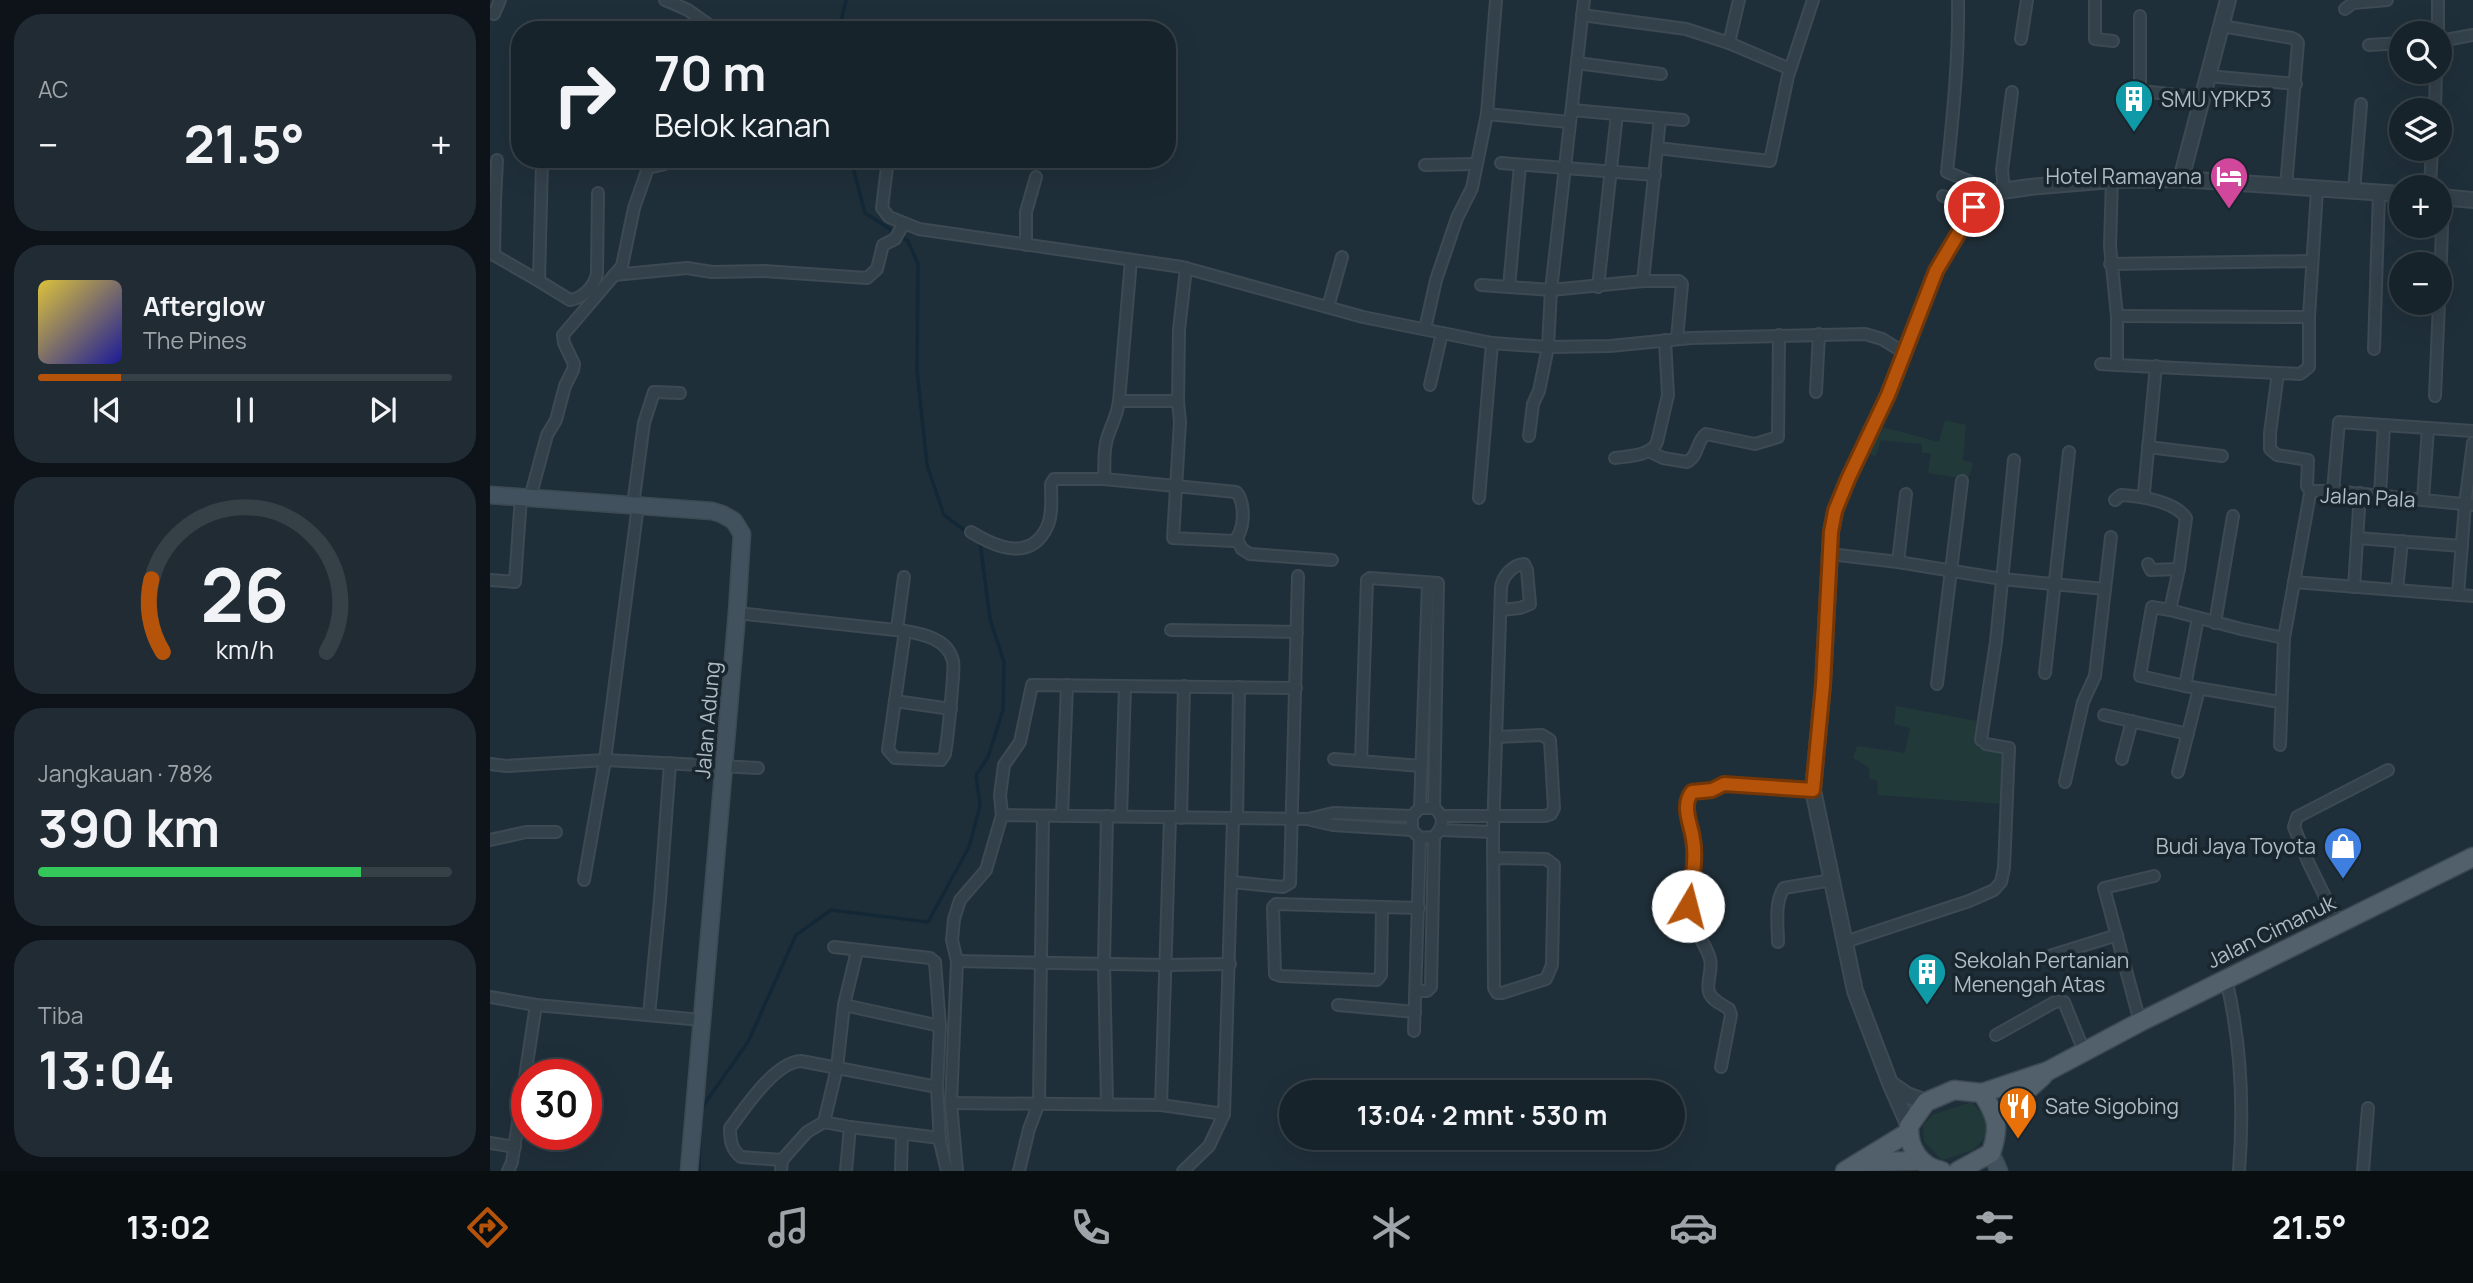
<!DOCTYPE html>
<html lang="id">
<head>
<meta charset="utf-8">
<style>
	:root { --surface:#17232b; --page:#202b33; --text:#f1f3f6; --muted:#9ea4a9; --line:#364047; --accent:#b45309 }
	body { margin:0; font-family:Manrope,sans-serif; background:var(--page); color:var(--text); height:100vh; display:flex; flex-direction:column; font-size:26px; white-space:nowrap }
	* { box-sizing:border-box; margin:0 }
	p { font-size:23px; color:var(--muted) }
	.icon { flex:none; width:38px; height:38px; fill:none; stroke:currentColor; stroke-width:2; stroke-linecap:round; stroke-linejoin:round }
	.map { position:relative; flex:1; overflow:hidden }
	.details { display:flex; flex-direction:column; gap:14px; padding:14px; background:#0d1318; width:490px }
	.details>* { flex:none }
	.guide { position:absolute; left:21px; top:21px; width:665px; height:147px; border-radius:28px; box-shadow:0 7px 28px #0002,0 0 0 2px var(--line); background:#17232b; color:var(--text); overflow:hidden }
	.controls { position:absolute; left:1899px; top:21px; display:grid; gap:14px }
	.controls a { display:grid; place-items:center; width:63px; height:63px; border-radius:50%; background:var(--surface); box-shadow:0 7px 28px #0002,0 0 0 2px var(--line); font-size:35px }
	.speed { position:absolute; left:21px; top:1059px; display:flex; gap:14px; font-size:35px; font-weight:700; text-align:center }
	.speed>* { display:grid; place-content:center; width:91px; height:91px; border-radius:50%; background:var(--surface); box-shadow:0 7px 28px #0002,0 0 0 2px var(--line); line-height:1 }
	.speed .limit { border:10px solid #d22; background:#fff; color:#111 }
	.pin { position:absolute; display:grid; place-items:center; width:60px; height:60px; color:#fff; margin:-30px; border:4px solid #fff; border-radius:50%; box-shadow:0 2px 7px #0007 }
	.me { position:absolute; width:77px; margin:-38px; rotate:8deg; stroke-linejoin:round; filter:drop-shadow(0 0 5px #0008) }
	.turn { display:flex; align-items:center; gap:24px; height:147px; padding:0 28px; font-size:32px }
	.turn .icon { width:91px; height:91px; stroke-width:2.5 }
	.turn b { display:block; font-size:49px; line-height:60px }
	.big { font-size:52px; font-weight:700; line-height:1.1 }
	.details .widget { flex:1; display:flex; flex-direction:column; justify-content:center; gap:10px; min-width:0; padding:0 24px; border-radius:28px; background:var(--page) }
	.details .dial { align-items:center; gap:0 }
	.dial svg { height:182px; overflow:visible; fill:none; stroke:var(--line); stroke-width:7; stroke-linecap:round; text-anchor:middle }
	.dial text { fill:var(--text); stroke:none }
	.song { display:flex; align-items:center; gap:21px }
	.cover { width:84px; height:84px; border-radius:10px; background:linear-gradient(135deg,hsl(50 70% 55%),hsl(240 70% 35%)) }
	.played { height:7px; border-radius:4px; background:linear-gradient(90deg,var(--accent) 20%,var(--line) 20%) }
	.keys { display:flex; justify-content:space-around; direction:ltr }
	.heat { display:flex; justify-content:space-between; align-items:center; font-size:38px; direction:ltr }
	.charge { height:10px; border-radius:5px; background:linear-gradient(90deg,#34c759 78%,var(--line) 0) }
	.trip { position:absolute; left:789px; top:1080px; width:406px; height:70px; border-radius:35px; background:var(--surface); box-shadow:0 7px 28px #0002,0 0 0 2px var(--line); font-weight:700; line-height:70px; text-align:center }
	.menu { display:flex; height:112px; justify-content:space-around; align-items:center; background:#090e11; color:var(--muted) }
	.menu .icon { width:49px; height:49px }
	.menu .on { color:var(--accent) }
	.menu b { font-size:32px; color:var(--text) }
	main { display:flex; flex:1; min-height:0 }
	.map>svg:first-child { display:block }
</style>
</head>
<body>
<main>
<section class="details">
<div class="widget"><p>AC</p>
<div class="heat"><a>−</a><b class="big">21.5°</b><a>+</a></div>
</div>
<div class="widget">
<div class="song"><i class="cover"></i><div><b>Afterglow</b><p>The Pines</p></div></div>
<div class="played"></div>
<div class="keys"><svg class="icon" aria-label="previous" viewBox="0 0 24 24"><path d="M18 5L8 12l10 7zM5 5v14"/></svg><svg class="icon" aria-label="pause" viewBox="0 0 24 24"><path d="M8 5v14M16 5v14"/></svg><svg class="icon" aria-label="next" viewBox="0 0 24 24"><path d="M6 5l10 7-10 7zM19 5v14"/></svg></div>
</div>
<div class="widget dial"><svg viewBox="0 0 100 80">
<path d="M14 69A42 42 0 1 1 86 69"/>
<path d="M14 69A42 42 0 0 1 9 37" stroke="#b45309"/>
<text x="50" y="56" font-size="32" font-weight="700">26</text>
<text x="50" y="72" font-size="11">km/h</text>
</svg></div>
<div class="widget"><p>Jangkauan · 78%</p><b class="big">390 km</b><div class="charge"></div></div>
<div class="widget"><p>Tiba</p><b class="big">13:04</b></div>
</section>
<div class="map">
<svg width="1983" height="1171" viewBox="0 0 1983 1171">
	<rect width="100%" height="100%" fill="#1f2f39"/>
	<g fill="#213a39">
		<polygon points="1455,420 1476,425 1473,460 1483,463 1478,479 1438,473 1441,453 1432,453 1432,444 1391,440 1385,457 1375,450 1392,427 1449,442"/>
		<polygon points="1406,706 1487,721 1486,742 1516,751 1515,804 1388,795 1387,780 1380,779 1379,768 1363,758 1367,746 1415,753 1420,728 1404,724"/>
		<polygon points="1482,1102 1494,1117 1498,1134 1483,1150 1452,1160 1434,1141 1433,1125 1444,1114"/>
	</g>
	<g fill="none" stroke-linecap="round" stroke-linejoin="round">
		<g stroke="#132837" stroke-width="3.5">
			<polyline points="349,30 356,0"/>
			<polyline points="364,159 363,168 375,213 418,241 428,264 427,371 437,465 454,515 478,533"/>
			<polyline points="211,1109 258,1042 306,935 341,910 438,922 479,847 490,806 486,775 498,757 513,710 514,662 500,619 490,542 487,540"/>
			<polyline points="209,1171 210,1128"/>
		</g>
		<g stroke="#3d4a53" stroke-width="14">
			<g id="minor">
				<polyline points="175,0 198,10 226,30"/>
				<polyline points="1006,0 997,114 1079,122"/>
				<path d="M1468,0C1469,58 1463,115 1457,172L1505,192"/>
				<polyline points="1605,0 1605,39 1623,41"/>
				<polyline points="1855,9 1863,3 1897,0"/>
				<polyline points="4,14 10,0"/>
				<polyline points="1092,15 1196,29 1239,43 1249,0"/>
				<polyline points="1650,16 1650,86 1652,91 1713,98"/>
				<polyline points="1732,26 1802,38 1806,40 1808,43 1796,187"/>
				<polyline points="1948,33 1948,0"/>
				<polyline points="1531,39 1537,0"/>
				<polyline points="1950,41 1983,35"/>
				<polyline points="1239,43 1300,69"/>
				<polyline points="1879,45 1911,43"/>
				<polyline points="1087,63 1171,74"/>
				<polyline points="1718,76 1806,84"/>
				<polyline points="1082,110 1193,120"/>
				<polyline points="1945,110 1946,72"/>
				<polyline points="1167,148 1280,161 1298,76 1323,0"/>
				<polyline points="398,159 392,208 399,217 429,229 692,267 873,317 1002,343 1058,347 1120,346 1201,338 1375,334 1392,339 1415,353"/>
				<polyline points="1011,163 1165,175"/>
				<polyline points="935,165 986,164"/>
				<polyline points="1622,180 1620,246 1627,316 1627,365 1810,374 1819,367 1819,317 1827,190"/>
				<polyline points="1940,187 1942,149"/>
				<polyline points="1514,190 1512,170 1522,92"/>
				<polyline points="1864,191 1871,104"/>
				<polyline points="1453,196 1484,207"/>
				<polyline points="0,200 5,200 4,255 0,254"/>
				<polyline points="5,200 7,160"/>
				<polyline points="536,245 536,212 546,177"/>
				<polyline points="4,255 49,281 52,162"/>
				<polyline points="1620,264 1822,261"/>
				<polyline points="124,275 197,268 222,272 274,271 377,278 387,269 393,245 405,239 414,223"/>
				<path d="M49,281L80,300C93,298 105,286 107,273L108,193"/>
				<polyline points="1153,281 1170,119"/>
				<polyline points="991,285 1061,290 1153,281 1189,281 1192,284 1187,339"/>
				<polyline points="1019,287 1030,165"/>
				<polyline points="1108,287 1127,114"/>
				<polyline points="1950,288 1953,197"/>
				<polyline points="838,307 852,257"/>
				<polyline points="1627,316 1819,317"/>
				<polyline points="935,329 946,280 967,218 982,188 997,114"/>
				<polyline points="1884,349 1889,193"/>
				<polyline points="1611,364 1627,365"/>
				<polyline points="1788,373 1780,433 1780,449 1787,455 1818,460 1817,486 1821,492"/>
				<polyline points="940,385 952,333"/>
				<polyline points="1326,392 1329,334"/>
				<polyline points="1945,396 1949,303"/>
				<path d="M629,401H688L690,422L683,538L743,541C755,535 756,501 746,492L614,479C615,466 613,452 617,439C621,425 627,417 629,401L641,260"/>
				<polyline points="688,401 689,330 696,268"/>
				<polyline points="1039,436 1043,404 1049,391 1058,347 1061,290 1094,0"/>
				<polyline points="1658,447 1732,456"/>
				<path d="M1159,451L1173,458L1197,462C1209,456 1206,441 1216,434L1265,444L1288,437L1289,335"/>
				<path d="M1125,458C1139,456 1161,456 1167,442L1178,395L1175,340"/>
				<polyline points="1843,491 1849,422 1983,431"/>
				<polyline points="1890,495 1894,425"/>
				<polyline points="1655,496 1654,492 1666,366"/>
				<polyline points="40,498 57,435 66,420 75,386 83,370 84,364 74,343 73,335 132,266 144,208 158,168 175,164 179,159"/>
				<polyline points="989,498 1002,343"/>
				<path d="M1625,500L1631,495C1649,496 1685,501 1696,518L1689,569L1680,610L1751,629L1794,638L1820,494L1823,491H1843L1983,505"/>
				<polyline points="1933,500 1938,428"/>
				<polyline points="143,505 154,423 164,392 190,393"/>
				<path d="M481,532C504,546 540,563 557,527C563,515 561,497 561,484L564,479H614"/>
				<polyline points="1867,538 1972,546"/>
				<polyline points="747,540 752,549 760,554 842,560"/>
				<polyline points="1340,554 1408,562 1512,579 1615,589 1605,676 1593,702 1575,782"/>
				<polyline points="1408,562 1416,494"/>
				<polyline points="1658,564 1661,570 1689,569"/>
				<polyline points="0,580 25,582 31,497"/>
				<polyline points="1804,582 1983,596"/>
				<polyline points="1864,587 1870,493"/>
				<polyline points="1615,589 1621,537"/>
				<polyline points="1907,590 1912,541"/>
				<polyline points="1968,595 1975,504 1983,443"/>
				<polyline points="1680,610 1662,607 1650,676 1695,686"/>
				<path d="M247,613L415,631L398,750L405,758L451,760L455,754C459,729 461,703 463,677C463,673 464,665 463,661C458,639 433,634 415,631"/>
				<polyline points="1708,618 1695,686 1790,702"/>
				<polyline points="1725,623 1743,516"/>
				<polyline points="407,629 414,577"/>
				<polyline points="681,630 807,632"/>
				<polyline points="1555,673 1579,452"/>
				<polyline points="1447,684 1472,481"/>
				<polyline points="405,701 461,709"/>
				<polyline points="1614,715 1698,734"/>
				<polyline points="1491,740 1506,642 1524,460"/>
				<polyline points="1790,745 1794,638"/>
				<polyline points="844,759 931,766"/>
				<polyline points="1632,759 1642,721"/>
				<path d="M871,761L877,580L880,578L948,583L944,808C956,817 953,827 944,837L930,838L922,830V816L930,808H944"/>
				<polyline points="0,764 16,766 115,760 268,768"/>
				<polyline points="1688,772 1709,689"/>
				<polyline points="930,808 938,583"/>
				<polyline points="512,815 510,795 514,765 530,742 542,685 806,688"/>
				<polyline points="572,816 577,685"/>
				<polyline points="617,816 614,963 617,1103"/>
				<polyline points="631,816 635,686"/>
				<polyline points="951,816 1055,816 1061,814 1064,808 1060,740 1052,735 1006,737"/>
				<polyline points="691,818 694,686"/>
				<polyline points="747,819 749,687"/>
				<polyline points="821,820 843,825 922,830"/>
				<polyline points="951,830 1003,832"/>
				<polyline points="0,840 36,832 66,832"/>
				<path d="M1005,858L1056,859L1064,865L1062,965L1056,979L1012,993H1007L1004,988L1003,832L1011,588C1012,577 1022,565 1034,564L1037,570L1040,604L1030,608L1011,610"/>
				<polyline points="94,880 115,760 148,505"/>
				<polyline points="742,882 793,887 800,883 808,576"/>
				<polyline points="892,909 891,975 887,980 791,976 785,974 783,907 786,904 929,908"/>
				<polyline points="1848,923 1819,864 1804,827 1807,817 1898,770"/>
				<path d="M1288,942C1288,926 1284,903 1294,888L1342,880"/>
				<polyline points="1355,942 1479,901 1504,890 1511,882 1514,868 1519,748 1496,744"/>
				<polyline points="344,947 440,958 445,962 450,1026 447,1087 450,1142 457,1171"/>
				<polyline points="1550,959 1627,935"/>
				<polyline points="467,961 676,965 740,964"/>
				<path d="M1736,979C1751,1041 1754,1107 1749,1171"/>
				<polyline points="926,991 937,991 941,987 944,837"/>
				<polyline points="0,997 46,1005 212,1020"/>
				<polyline points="354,1005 450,1026"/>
				<polyline points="848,1005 925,1012"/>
				<polyline points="159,1015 170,900 180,763"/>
				<polyline points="1650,1022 1614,888 1664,876"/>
				<polyline points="924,1031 930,838"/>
				<polyline points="1506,1035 1563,1003 1568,1001 1574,1002 1594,1051"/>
				<path d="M1231,1067L1241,1015L1239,1009C1232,1004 1222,1001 1219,992C1216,982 1223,970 1220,959C1216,943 1203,931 1200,915C1195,896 1205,866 1204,844C1203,828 1189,807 1202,792L1222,791L1234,784L1323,790"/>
				<polyline points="461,1103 671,1105 734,1114 743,819"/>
				<polyline points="671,1105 680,817"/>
				<polyline points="334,1122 347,1068 354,1005 367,951"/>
				<polyline points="0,1143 25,1147"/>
				<polyline points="292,1160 317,1132 334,1122 360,1127 450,1138"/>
				<polyline points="18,1171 22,1162 46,1005"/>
				<path d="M291,1171L292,1160L251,1157C241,1149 240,1140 240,1128C255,1108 285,1062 311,1061L447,1087"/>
				<polyline points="356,1171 360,1127"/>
				<polyline points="411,1171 412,1134"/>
				<polyline points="467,1171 461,1103 467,961 462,940 464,919 470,900 496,870 512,815 818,819 843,813 922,816"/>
				<polyline points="529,1171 539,1129 549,1103 553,816"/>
				<polyline points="693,1171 719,1146 734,1114"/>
				<polyline points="1873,1171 1878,1108"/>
			</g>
		</g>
		<g stroke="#3d4a53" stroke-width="18">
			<g id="tertiary">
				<polyline points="1691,179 1738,0"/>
				<polyline points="1950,197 1983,200"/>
				<polyline points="1401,1084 1417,1095 1436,1102"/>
				<polyline points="1419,1126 1400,1083 1365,991 1323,790 1333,685 1341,532 1345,511 1358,479 1398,395 1446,271 1484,207 1498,195 1505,192 1540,187 1622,180 1691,179 1911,194"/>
			</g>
		</g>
		<g stroke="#3d4a53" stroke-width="19">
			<g id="secondary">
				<polyline points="0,495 222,511 232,514 244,521 252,534 247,613 199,1171"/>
				<polyline points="1501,1153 1509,1171"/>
			</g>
		</g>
		<g stroke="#3d4a53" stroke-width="21">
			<g id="primary">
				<polyline points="1506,1118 1553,1076"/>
				<polyline points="1374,1162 1430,1161"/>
				<polyline points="1355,1171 1419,1132"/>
				<path d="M1452,1171C1430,1167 1418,1148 1419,1126L1436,1102L1464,1090L1492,1093L1558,1071L1650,1022L1983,857"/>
				<path d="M1468,1171L1501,1153C1510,1127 1507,1116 1492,1093"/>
			</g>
		</g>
		<use href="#minor" stroke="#33414a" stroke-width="10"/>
		<use href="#tertiary" stroke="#33414a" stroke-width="14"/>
		<use href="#secondary" stroke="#41515d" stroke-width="16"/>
		<use href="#primary" stroke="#51606a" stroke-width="18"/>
	</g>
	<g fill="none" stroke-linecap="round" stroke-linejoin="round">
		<g stroke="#753606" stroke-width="18">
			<path id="route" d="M1198,906C1201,884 1207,861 1203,839C1201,824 1191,806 1202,792L1222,790L1234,784L1323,790L1333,685L1341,532L1345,511L1358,479L1398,395L1446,271L1484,207"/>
		</g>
		<use href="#route" stroke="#b45309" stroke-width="12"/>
	</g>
	<defs>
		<g id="building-pin" transform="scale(2.0125)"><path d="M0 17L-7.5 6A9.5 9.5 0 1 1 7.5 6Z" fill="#0f9aa8" stroke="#19262e"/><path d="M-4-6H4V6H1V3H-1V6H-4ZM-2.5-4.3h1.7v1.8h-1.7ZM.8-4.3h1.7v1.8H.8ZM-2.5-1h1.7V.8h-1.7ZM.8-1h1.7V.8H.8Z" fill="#fff"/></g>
		<g id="hotel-pin" transform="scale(2.0125)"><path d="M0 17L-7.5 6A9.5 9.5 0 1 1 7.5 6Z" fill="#d1479c" stroke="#19262e"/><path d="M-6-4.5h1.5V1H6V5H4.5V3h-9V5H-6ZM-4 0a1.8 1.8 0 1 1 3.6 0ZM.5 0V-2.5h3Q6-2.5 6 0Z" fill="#fff"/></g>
		<g id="shop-pin" transform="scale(2.0125)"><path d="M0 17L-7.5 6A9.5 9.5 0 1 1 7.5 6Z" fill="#3f7fe0" stroke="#19262e"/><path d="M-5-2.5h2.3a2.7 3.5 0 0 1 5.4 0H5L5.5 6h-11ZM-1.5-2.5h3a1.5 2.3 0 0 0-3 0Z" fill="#fff"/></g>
		<g id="restaurant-pin" transform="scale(2.0125)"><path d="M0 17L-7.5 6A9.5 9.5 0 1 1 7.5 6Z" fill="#e8710a" stroke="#19262e"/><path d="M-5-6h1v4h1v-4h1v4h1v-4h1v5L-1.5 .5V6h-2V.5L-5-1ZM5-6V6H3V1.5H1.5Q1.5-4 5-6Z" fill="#fff"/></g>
	</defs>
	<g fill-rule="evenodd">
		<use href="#building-pin" x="1644" y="99"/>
		<use href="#hotel-pin" x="1739" y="176"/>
		<use href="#shop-pin" x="1853" y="846"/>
		<use href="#building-pin" x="1437" y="972"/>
		<use href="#restaurant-pin" x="1528" y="1106"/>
	</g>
	<g text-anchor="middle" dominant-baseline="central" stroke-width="7" stroke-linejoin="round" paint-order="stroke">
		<g font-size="21" fill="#aebcc6" stroke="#19262e" text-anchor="start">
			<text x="1671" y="99">SMU YPKP3</text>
			<text x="1712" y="176" text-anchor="end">Hotel Ramayana</text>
			<text x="1826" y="846" text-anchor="end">Budi Jaya Toyota</text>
			<text x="1464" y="960">Sekolah Pertanian<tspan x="1464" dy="24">Menengah Atas</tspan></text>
			<text x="1555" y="1106">Sate Sigobing</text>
		</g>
		<g font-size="21" fill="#aebcc6" stroke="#19262e">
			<text transform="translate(1878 497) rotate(3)">Jalan Pala</text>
			<text transform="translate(217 720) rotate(-85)">Jalan Adung</text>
			<text transform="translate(1781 931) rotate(-26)">Jalan Cimanuk</text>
		</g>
	</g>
</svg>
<div class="controls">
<a><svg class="icon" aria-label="search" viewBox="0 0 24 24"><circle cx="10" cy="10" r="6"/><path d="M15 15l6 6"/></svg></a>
<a><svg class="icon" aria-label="layers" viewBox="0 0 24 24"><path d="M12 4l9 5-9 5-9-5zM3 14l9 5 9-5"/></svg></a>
<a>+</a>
<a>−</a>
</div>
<div class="speed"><div class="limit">30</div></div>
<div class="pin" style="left:1484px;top:207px;background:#d93025"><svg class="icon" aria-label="arrive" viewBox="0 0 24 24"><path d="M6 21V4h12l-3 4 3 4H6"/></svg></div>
<svg class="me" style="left:1198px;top:906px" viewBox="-20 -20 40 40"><circle r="19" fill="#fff"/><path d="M0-13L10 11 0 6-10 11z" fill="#b45309"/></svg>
<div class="trip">13:04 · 2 mnt · 530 m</div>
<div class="guide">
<div class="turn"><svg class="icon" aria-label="right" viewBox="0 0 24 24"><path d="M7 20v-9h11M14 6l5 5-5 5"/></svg><div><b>70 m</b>Belok kanan</div></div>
</div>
</div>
</main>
<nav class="menu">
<b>13:02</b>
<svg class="icon on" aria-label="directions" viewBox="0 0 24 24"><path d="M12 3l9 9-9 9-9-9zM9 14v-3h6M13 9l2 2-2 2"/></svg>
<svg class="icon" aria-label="music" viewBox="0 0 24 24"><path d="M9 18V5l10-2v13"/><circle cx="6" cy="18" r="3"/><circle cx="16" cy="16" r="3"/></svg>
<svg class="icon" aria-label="phone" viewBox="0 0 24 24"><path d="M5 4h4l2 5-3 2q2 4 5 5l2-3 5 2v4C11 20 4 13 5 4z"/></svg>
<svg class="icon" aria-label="climate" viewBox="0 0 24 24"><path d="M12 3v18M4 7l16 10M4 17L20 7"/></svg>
<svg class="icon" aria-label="car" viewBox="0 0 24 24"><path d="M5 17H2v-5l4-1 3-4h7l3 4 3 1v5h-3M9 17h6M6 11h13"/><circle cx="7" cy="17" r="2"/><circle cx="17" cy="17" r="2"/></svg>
<svg class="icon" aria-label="filters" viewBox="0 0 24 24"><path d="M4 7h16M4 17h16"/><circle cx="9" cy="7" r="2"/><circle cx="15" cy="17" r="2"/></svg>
<b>21.5°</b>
</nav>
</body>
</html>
